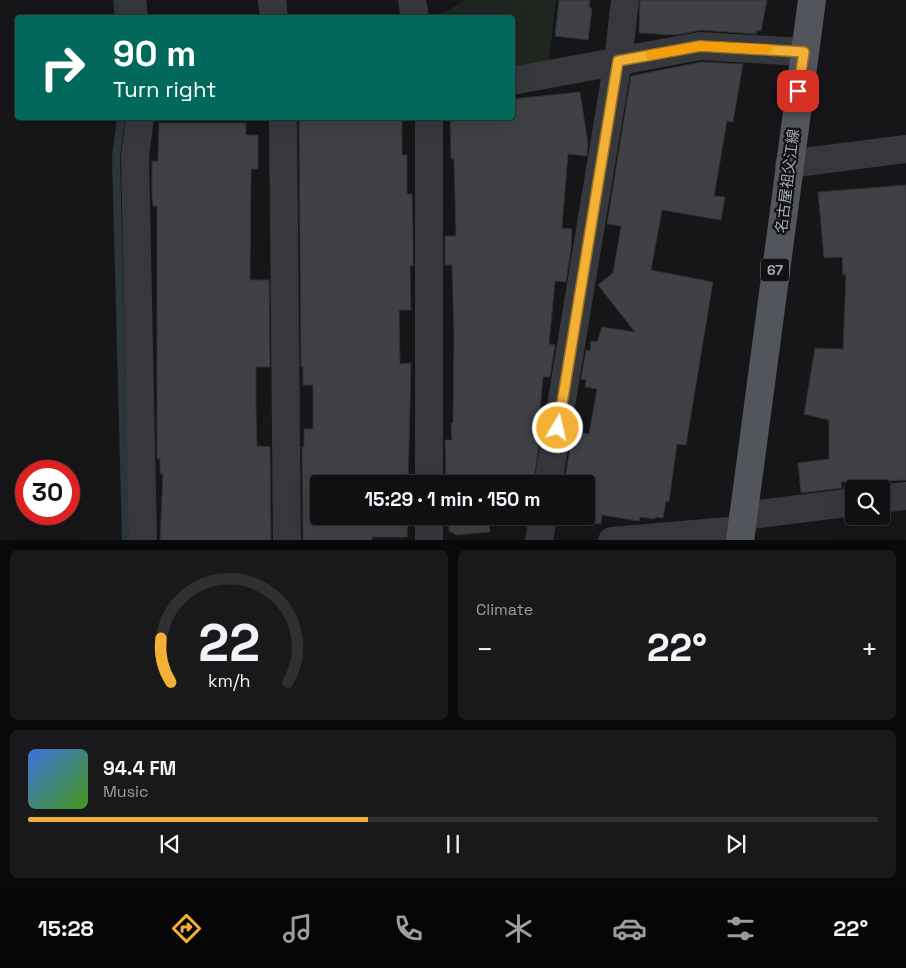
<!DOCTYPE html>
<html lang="en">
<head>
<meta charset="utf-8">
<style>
	:root { --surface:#101012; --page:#19191b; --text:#f1f3f6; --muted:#9c9d9f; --line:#303032; --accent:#f2b134 }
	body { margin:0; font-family:"Space Grotesk","Noto Sans JP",sans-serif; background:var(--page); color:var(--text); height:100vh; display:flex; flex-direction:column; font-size:19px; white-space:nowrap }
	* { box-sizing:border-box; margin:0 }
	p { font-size:16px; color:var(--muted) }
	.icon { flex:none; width:28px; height:28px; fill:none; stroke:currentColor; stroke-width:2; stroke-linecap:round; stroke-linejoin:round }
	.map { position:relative; height:540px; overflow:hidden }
	.panel { display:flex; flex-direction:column; gap:10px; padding:10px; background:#09090a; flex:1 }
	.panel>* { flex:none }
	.banner { position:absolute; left:15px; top:15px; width:500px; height:105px; border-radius:5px; box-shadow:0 5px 20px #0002,0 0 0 1px var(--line); background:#00695c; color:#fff; overflow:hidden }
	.fabs { position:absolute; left:845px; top:480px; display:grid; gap:10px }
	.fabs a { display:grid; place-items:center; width:45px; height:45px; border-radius:5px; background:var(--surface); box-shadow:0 5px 20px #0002,0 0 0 1px var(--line); font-size:25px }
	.speed { position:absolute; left:15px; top:460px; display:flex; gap:10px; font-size:25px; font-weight:700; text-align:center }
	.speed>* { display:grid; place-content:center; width:65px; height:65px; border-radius:50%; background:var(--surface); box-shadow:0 5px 20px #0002,0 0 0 1px var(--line); line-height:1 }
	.speed .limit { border:8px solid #d22; background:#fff; color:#111 }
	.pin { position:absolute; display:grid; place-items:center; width:42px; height:42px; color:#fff; margin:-21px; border-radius:10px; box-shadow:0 2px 8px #0006 }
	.me { position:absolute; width:55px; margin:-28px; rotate:9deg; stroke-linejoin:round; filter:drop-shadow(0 0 4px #0008) }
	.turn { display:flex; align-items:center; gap:18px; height:105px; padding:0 15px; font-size:22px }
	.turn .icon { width:65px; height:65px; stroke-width:2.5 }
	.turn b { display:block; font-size:35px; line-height:42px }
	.big { font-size:38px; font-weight:700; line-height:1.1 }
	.panel .widget { flex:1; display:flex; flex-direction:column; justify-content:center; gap:8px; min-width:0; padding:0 18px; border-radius:8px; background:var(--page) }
	.panel .dial { align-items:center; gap:0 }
	.dial svg { height:130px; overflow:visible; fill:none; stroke:var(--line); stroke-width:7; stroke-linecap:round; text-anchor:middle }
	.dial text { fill:var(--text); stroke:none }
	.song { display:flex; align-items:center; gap:15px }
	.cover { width:60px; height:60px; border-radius:8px; background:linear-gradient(135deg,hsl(220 70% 55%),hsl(100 70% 35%)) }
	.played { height:5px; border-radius:2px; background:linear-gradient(90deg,var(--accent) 40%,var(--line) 40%) }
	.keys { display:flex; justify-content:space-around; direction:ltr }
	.heat { display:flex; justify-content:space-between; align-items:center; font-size:28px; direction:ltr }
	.panel .tiles { flex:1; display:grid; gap:10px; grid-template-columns:1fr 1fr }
	.widget:last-child { grid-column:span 2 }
	.trip { position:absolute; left:310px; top:475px; width:285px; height:50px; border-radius:5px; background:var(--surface); box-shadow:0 5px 20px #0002,0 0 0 1px var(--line); font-weight:700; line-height:50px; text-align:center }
	.dock { display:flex; height:80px; justify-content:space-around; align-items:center; background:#060607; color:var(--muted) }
	.dock .icon { width:35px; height:35px }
	.dock .on { color:var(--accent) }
	.dock b { font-size:22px; color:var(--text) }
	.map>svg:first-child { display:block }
</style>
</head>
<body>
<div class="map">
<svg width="906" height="541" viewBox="0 0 906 541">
	<rect width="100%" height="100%" fill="#161618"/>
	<polygon fill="#1e261f" points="465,0 556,0 549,60 513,68 512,18 436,18"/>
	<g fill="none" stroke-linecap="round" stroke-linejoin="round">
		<g stroke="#2c353c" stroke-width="8">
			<polyline points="117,0 119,18"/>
			<polyline points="121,118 116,157 126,541"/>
		</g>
	</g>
	<g fill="#404145" stroke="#303034">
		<polygon points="559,0 590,0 589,8 592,8 588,40 555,36"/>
		<polygon points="640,0 767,0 761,31 757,30 756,34 701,30 676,35 639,33"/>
		<polygon points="701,62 743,64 733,122 727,121 714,196 725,197 721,220 662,210 651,270 713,282 686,445 677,444 669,502 666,501 663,518 655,517 655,519 640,517 639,521 602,515 601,524 582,521 581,526 558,522 558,516 586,516 586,484 564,484 573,431 589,434 597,389 585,387 586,380 581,379 586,350 590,351 591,341 597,342 602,327 635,332 598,285 613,273 621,226 607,224 631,76"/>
		<polygon points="580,92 588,144 587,156 568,154 562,228 572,229 571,249 566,282 555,281 549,344 555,345 550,377 543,377 539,425 542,425 533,484 446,484 445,440 452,440 451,423 453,423 454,334 452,265 445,265 445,236 456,236 454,159 451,159 450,118 512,118 512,99"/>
		<polygon points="302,118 402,118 402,155 407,155 407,194 412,194 413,237 413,266 410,266 411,310 399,310 400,364 411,363 408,484 319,484 319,516 408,516 407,537 372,537 372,541 303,541 302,447 304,447 304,429 313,429 313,385 303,385 303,367 301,367 299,123"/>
		<polygon points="159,123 246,123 246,135 258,135 258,169 251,169 250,280 269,280 270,367 256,367 256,408 257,446 270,447 271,541 160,541 163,474 160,474 160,459 157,459 157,206 153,206 152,196 152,161 158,161"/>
		<polygon points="906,185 906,480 841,482 842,488 801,493 798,463 829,459 829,420 804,414 815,348 843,349 846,275 843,275 842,257 824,258 818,192"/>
		<polygon points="448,516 526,516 525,525 489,521 490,532 456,535 449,531"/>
	</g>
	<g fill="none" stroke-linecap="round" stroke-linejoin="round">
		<g stroke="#37383d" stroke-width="28">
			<polyline points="132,0 134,18"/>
			<polyline points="272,0 274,18"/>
			<polyline points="412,0 415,18"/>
			<polyline points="512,81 700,46 803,52"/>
			<polyline points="140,118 135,156 143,541"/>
			<polyline points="283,118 287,541"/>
			<polyline points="429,118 429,484"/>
			<polyline points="789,164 906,149"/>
			<polyline points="548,484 618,61 625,0"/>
			<polyline points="881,499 906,496"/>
			<polyline points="429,516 429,541"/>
			<polyline points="743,516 854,502"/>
			<polyline points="539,541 543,516"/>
			<polyline points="612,541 741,530"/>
		</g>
		<polyline stroke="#53555c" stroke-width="28" points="740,541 812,0"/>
	</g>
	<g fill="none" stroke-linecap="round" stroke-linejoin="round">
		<g stroke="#9d7322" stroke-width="12">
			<polyline id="route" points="558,428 618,61 700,46 804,52 798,91"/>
		</g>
		<use href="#route" stroke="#f2b134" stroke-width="9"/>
		<polyline stroke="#f59e0b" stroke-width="9" points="650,55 700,46 768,49"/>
	</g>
	<g text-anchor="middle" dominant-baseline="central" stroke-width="4.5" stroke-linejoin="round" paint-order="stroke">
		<rect fill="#111113" stroke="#7b7e86" stroke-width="1" x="761" y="258.5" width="28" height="23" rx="4"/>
		<g font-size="14" font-weight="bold" fill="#a8adb8">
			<text x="775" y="270">67</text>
		</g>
		<g font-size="15" fill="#a8adb8" stroke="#111113">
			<text transform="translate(787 181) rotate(-83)">名古屋祖父江線</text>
		</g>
	</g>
</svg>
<div class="fabs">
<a><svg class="icon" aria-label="search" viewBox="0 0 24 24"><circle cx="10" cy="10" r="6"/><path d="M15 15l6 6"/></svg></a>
</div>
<div class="speed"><div class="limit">30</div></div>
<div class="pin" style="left:798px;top:91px;background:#d93025"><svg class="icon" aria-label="arrive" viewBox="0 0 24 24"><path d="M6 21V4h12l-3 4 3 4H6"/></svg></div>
<svg class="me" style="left:558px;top:428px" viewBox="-20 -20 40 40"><circle r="17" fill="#f2b134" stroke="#fff" stroke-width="3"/><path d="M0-11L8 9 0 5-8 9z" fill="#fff"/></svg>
<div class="trip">15:29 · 1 min · 150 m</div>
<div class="banner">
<div class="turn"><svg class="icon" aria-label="right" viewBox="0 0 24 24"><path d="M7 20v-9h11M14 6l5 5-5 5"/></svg><div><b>90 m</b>Turn right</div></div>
</div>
</div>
<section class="panel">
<div class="tiles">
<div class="widget dial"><svg viewBox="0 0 100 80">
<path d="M14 69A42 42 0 1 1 86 69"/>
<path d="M14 69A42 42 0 0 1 8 42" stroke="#f2b134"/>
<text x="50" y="56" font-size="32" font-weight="700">22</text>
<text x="50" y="72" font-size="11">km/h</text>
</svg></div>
<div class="widget"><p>Climate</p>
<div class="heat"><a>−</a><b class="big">22°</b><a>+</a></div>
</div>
<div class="widget">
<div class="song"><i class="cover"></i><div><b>94.4 FM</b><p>Music</p></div></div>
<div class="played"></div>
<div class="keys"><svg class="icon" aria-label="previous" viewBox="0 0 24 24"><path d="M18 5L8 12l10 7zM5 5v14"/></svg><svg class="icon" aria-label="pause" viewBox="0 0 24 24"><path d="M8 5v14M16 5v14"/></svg><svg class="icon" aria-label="next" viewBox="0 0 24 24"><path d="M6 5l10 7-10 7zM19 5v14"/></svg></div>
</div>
</div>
</section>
<nav class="dock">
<b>15:28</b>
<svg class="icon on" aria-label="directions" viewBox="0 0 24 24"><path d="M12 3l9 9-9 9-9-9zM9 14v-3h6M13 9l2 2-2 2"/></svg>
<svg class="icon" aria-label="music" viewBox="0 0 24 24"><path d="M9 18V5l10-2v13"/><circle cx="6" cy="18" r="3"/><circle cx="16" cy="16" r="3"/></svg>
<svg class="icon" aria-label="phone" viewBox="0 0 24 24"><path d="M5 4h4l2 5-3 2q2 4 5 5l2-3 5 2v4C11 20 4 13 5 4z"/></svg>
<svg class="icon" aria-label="climate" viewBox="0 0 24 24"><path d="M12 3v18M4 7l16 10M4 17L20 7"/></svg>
<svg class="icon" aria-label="car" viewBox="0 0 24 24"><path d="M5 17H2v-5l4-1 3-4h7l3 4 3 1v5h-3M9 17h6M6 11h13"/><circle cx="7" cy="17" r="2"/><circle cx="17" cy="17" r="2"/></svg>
<svg class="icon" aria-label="filters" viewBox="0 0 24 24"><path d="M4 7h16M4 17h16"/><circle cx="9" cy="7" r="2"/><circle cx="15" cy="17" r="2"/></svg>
<b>22°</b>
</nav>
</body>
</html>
